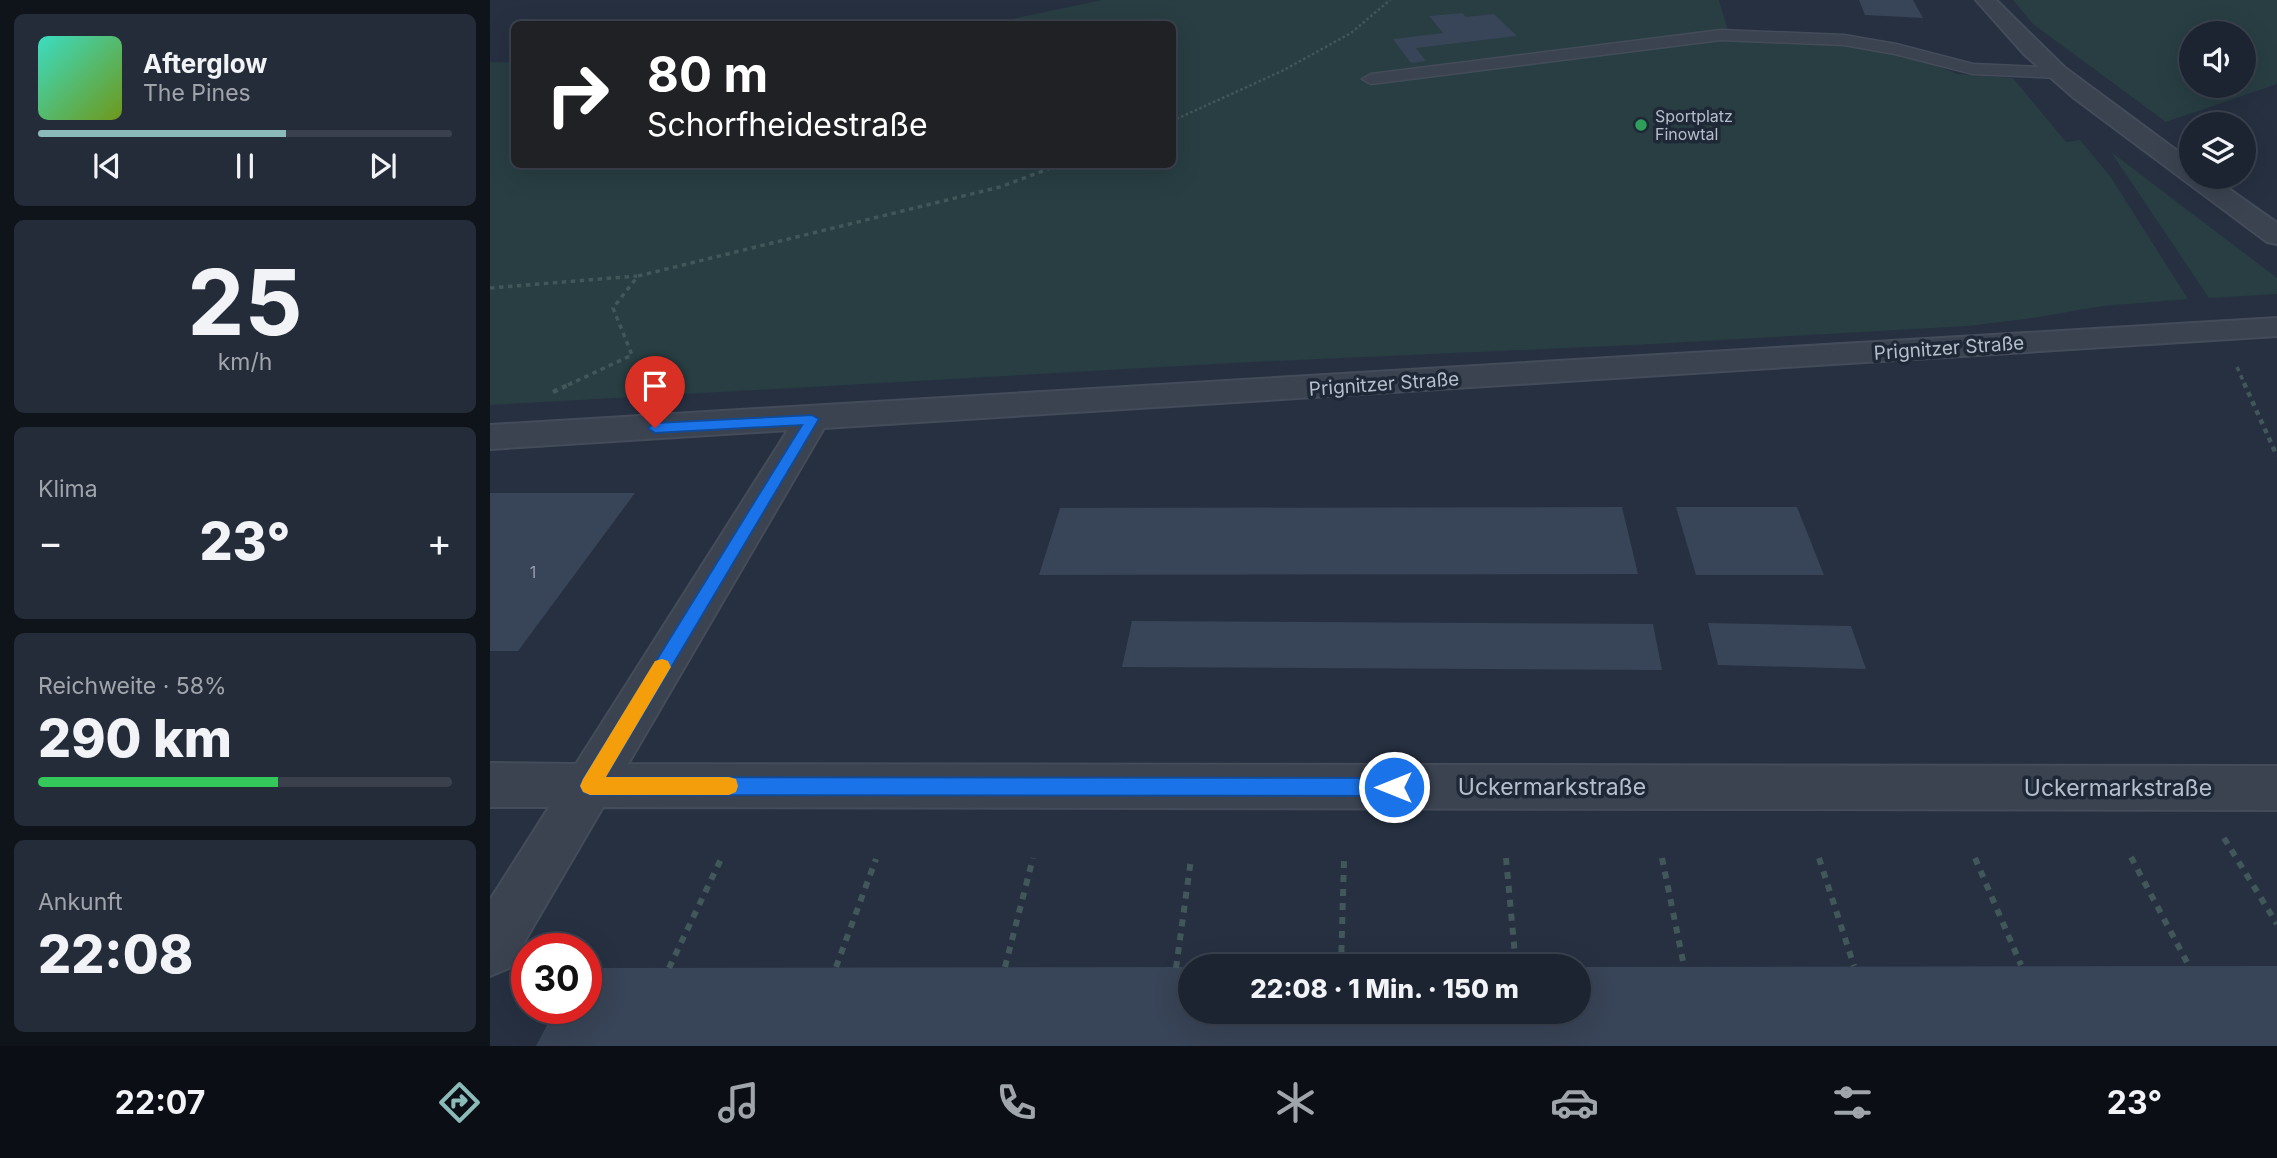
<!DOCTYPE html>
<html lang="de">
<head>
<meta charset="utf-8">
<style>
	:root { --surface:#1c2431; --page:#252c39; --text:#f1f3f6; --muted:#a0a4ab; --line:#3a414d; --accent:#8bbbb9 }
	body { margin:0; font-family:Inter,sans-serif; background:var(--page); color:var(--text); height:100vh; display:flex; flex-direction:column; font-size:26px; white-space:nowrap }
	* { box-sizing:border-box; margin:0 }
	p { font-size:23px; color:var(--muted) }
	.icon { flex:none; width:38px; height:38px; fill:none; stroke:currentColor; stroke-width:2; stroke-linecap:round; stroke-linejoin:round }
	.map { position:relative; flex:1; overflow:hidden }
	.details { display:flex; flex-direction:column; gap:14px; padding:14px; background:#0f141b; width:490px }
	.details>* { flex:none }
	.guide { position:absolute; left:21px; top:21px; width:665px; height:147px; border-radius:10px; box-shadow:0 7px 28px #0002,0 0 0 2px var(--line); background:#202124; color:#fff; overflow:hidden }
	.tools { position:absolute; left:1689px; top:21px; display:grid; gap:14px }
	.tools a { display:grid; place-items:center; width:77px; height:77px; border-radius:50%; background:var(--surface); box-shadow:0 7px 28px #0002,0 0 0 2px var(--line); font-size:35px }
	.speed { position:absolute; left:21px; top:933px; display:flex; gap:14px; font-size:35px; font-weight:700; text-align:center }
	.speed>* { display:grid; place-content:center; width:91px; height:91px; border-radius:50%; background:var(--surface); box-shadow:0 7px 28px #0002,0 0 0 2px var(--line); line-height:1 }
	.speed .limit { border:10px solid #d22; background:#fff; color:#111 }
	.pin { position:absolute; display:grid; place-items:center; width:60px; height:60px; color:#fff; margin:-72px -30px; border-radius:50% 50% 50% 0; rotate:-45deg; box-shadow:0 0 7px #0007 }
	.pin .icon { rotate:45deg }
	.me { position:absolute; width:77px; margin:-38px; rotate:270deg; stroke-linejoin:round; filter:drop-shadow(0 0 5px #0008) }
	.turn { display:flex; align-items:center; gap:24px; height:147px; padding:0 21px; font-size:32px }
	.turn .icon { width:91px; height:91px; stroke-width:2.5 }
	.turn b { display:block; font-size:49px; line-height:60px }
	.big { font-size:52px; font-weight:800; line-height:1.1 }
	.details .widget { flex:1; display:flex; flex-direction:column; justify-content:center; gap:10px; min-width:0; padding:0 24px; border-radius:10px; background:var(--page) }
	.details .dial { align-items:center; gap:0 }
	.dial b { font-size:91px; line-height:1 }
	.song { display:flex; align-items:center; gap:21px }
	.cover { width:84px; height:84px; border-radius:10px; background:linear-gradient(135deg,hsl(170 70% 55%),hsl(80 70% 35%)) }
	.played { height:7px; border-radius:4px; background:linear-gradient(90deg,var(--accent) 60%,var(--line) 60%) }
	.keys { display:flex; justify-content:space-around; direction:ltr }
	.heat { display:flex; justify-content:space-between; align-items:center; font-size:38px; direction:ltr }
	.charge { height:10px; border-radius:5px; background:linear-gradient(90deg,#34c759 58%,var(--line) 0) }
	.trip { position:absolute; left:688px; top:954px; width:413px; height:70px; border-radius:35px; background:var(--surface); box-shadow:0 7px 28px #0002,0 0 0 2px var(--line); font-weight:800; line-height:70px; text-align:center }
	.tab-bar { display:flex; height:112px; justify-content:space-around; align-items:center; background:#0b0e14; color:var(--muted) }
	.tab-bar .icon { width:49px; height:49px }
	.tab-bar .on { color:var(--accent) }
	.tab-bar b { font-size:32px; color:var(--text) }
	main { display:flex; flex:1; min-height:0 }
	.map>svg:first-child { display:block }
</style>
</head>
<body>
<main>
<section class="details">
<div class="widget">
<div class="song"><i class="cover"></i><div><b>Afterglow</b><p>The Pines</p></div></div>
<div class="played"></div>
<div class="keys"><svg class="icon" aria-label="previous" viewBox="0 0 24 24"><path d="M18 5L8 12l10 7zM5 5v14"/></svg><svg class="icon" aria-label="pause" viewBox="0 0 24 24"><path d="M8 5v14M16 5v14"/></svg><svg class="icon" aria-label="next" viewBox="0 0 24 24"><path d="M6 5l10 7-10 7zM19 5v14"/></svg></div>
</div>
<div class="widget dial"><b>25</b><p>km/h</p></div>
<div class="widget"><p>Klima</p>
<div class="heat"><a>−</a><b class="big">23°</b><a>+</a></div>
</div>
<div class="widget"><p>Reichweite · 58%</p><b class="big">290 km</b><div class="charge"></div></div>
<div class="widget"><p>Ankunft</p><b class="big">22:08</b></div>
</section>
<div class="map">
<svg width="1787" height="1046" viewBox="0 0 1787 1046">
	<rect width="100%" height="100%" fill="#263041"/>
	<g fill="#283e42" fill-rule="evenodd">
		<polygon points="612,0 1229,0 1240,38 1322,40 1421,56 1468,74 1523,78 1576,142 1590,140 1620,176 1698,299 1613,306 1543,318 1478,326 1144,345 761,362 0,405 0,62 24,63 24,164 682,164 682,24 498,24"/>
		<path d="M1523,0H1787V84L1676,122L1543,24ZM1701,33H1754V86H1701Z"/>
		<polygon points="1621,152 1787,278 1787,294 1719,298"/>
	</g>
	<g fill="#384457">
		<polygon points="1369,0 1423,0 1433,18 1375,15"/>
		<polygon points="972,13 976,17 1004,14 1027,36 926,48 936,61 921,63 903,39 953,33 939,16"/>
		<polygon points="0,493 145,493 28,651 0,651"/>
		<polygon points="1132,507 1148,574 549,575 570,508"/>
		<polygon points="1186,507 1307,507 1334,575 1206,575"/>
		<polygon points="642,621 1163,624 1172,670 632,667"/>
		<polygon points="1218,623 1361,626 1376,669 1228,665"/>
		<polygon points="1787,966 1787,1046 46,1046 66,1008 96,1008 96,968 700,967 700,1012 1088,1012 1088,967"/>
	</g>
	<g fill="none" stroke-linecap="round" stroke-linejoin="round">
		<g stroke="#444c5a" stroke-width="3">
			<polygon id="lane" points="1231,30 1354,35 1406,44 1483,64 1569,68 1578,73 1569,78 1483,74 1405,54 1354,45 1231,40 881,84 872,79 881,74"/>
		</g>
		<g stroke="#444c5a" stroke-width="4">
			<g id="street">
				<polygon points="1486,0 1506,0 1574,67 1701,161 1701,177 1722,177 1787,223 1787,244 1777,242 1584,98 1534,54"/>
				<polygon points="1787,318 1787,336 334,428 138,764 1787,766 1787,810 113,807 19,968 0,976 0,900 59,807 0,807 0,763 86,764 298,430 0,449 0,425"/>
			</g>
		</g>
		<g stroke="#42575a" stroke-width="2.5" stroke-dasharray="2.5 2.5" stroke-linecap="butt">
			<polyline points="682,121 792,71 861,33 900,0"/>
			<polyline points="564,167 572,164"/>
		</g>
		<g stroke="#42575a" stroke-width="3.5" stroke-dasharray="4.5 4.5" stroke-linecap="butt">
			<polyline points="0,288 147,276"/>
			<polyline points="1747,367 1755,385"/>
			<polyline points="78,385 142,355 123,308 148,276 510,187 569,165"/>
		</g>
		<g stroke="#42575a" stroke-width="4.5" stroke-dasharray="5 5" stroke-linecap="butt">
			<polyline points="1754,383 1787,456"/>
			<polyline points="63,392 82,383"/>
		</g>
		<g stroke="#42575a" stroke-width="6" stroke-dasharray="7 7" stroke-linecap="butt">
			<polyline points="1734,838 1787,924"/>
			<polyline points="1641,857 1699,966"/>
			<polyline points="1016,858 1026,966"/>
			<polyline points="1172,858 1194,966"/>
			<polyline points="1329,858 1364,966"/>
			<polyline points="1485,858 1531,965"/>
			<polyline points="851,966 854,859"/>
			<polyline points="346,967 386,859"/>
			<polyline points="515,967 543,858"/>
			<polyline points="179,968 231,859"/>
			<polyline points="686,968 701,859"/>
		</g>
		<use href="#lane" fill="#3b4351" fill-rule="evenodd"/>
		<use href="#street" fill="#3b4351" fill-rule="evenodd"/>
	</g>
	<polygon fill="#1a73e8" stroke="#114b97" stroke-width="2" points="322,415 329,419 116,777 904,778 911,780 914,787 911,793 904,796 100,795 93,792 90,786 93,779 312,425 165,433 158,428 165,423"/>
	<polygon fill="#f59e0b" points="172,659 178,661 181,667 116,777 239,777 246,779 248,786 246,792 239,795 100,795 93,792 90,786 93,779 165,661"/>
	<circle fill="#2e9e5b" stroke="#1f2836" stroke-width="2.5" cx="1151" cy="125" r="7"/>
	<g text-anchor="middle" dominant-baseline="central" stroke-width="7" stroke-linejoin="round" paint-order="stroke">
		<g font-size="16" fill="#b7becb" stroke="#1f2836" text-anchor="start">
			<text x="1165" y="116">Sportplatz<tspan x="1165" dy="18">Finowtal</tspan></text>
		</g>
		<g font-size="16" fill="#959eac">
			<text x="43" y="572">1</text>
		</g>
		<g font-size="19" fill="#b7becb" stroke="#1f2836">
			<text transform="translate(1459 348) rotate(-4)">Prignitzer Straße</text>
			<text transform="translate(894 384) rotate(-4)">Prignitzer Straße</text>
		</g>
		<g font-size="23" fill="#b7becb" stroke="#1f2836">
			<text x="1062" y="787">Uckermarkstraße</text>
			<text x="1628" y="788">Uckermarkstraße</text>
		</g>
	</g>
</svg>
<div class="tools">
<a><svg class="icon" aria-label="sound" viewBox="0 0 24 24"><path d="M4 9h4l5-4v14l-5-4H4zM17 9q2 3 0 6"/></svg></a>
<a><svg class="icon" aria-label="layers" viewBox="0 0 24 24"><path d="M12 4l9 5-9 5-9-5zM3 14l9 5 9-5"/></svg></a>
</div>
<div class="speed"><div class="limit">30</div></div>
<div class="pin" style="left:165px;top:428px;background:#d93025"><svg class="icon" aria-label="arrive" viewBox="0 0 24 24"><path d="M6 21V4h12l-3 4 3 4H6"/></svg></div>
<svg class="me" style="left:904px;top:787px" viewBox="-20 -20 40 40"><circle r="17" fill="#1a73e8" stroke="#fff" stroke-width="3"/><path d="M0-11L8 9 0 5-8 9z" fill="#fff"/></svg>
<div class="trip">22:08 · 1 Min. · 150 m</div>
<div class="guide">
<div class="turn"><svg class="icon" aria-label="right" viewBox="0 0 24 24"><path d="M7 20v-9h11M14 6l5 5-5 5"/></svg><div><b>80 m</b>Schorfheidestraße</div></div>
</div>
</div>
</main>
<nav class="tab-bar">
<b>22:07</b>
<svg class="icon on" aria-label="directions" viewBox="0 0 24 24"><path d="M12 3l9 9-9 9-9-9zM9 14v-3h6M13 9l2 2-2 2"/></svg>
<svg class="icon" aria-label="music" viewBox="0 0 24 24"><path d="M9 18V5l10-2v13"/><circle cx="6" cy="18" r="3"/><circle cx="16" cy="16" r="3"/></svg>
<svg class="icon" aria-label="phone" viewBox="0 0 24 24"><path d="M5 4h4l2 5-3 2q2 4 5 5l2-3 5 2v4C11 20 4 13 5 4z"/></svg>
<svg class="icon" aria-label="climate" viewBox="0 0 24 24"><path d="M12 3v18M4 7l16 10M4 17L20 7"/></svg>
<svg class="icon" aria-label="car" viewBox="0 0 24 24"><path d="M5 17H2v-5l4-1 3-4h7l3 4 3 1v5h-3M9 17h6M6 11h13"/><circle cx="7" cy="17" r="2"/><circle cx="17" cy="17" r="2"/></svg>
<svg class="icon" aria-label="filters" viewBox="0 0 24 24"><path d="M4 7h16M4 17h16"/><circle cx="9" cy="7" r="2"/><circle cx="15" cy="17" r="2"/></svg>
<b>23°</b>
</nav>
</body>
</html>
